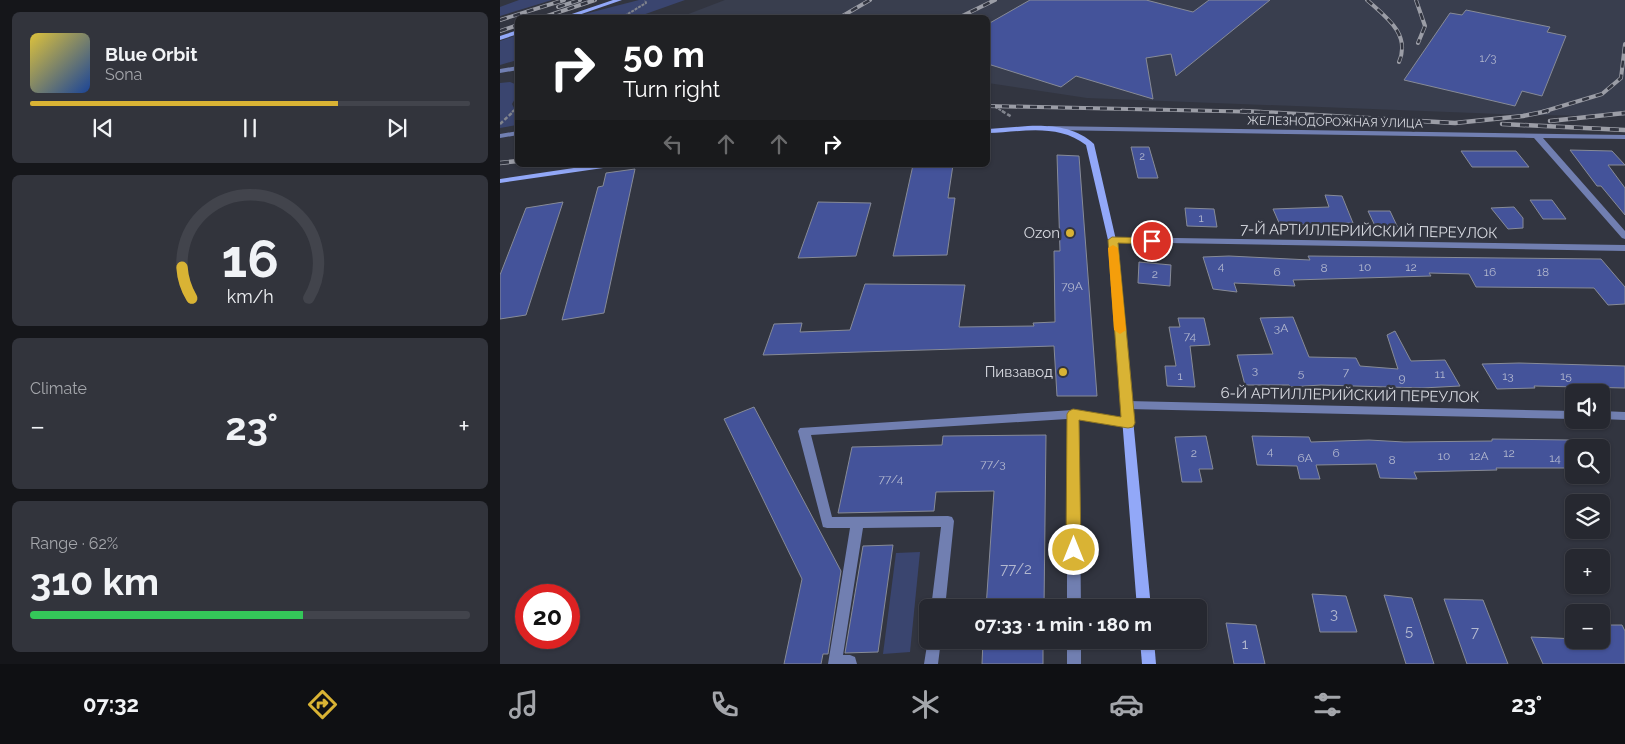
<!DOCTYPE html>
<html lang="en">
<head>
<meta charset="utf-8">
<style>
	:root { --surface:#262830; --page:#32343c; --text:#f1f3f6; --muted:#a4a6ab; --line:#42444c; --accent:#d9b334 }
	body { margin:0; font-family:Raleway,sans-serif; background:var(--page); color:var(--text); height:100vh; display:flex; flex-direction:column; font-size:19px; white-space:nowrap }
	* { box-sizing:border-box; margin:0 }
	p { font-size:16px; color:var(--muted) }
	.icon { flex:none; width:28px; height:28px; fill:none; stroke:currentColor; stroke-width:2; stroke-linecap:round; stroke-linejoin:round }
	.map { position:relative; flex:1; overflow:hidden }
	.sheet { display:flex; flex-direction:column; gap:12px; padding:12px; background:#15161a; width:500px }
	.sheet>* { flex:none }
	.top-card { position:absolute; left:15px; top:15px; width:475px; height:152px; border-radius:8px; box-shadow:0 1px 4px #0004,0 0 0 1px var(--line); background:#202124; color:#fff; overflow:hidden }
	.buttons { position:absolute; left:1065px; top:384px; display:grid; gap:10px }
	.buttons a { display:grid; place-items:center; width:45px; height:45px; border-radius:8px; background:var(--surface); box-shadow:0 1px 4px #0004,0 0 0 1px var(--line); font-size:25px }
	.speed { position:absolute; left:15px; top:584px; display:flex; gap:10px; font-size:25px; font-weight:700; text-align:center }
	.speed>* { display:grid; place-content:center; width:65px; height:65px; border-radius:50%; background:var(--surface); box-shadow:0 1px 4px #0004,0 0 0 1px var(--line); line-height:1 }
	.speed .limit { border:8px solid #d22; background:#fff; color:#111 }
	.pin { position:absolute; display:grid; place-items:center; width:42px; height:42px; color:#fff; margin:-21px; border:2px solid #fff; border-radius:50%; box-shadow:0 1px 5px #0007 }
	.me { position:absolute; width:55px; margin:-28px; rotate:0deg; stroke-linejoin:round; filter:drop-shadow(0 0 4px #0008) }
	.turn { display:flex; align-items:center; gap:18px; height:105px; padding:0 25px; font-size:22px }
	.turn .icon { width:65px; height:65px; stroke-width:2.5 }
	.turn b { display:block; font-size:35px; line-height:42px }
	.lanes { display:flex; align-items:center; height:48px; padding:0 25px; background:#0003; justify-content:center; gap:25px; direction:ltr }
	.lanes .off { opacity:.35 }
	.big { font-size:38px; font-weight:700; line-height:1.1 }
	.sheet .card { flex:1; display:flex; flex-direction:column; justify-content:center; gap:8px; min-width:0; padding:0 18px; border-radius:8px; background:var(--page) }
	.sheet .dial { align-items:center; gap:0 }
	.dial svg { height:130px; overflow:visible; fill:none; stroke:var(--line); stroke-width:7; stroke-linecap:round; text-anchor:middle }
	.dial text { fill:var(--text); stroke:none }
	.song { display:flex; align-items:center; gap:15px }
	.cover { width:60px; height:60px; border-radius:8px; background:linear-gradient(135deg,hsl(50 70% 55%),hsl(220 70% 35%)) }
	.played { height:5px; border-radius:2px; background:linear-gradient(90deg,var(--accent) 70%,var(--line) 70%) }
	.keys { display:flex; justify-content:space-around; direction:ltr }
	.heat { display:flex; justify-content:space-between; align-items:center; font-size:28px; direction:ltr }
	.charge { height:8px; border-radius:4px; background:linear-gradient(90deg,#34c759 62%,var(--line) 0) }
	.trip { position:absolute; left:419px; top:599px; width:288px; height:50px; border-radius:8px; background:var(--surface); box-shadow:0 1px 4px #0004,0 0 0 1px var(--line); font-weight:700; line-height:50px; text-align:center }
	.tabs { display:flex; height:80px; justify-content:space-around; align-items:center; background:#0f1013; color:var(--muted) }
	.tabs .icon { width:35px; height:35px }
	.tabs .current { color:var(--accent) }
	.tabs b { font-size:22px; color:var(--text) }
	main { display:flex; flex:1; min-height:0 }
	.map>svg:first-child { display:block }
</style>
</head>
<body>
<main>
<section class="sheet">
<div class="card">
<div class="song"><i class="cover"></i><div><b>Blue Orbit</b><p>Sona</p></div></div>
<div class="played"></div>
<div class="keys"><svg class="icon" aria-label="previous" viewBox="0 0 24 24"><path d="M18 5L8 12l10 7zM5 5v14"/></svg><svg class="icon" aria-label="pause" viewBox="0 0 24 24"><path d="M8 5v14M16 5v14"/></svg><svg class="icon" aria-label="next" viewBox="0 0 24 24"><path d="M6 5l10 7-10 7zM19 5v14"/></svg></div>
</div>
<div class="card dial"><svg viewBox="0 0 100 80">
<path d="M14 69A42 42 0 1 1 86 69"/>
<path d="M14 69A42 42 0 0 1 8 50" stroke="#d9b334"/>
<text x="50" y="56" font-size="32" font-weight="700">16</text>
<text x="50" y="72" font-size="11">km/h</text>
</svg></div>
<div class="card"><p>Climate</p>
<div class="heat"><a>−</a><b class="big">23°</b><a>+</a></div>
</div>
<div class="card"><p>Range · 62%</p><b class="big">310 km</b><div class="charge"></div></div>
</section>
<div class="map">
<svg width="1125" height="664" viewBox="0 0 1125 664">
	<rect width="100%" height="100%" fill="#323540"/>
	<polygon fill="#393e4e" points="225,0 1125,0 1125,116 1027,115 587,98 488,83 488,18 178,18"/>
	<g fill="#3a456f">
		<polygon points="19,0 52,0 0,16 0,7"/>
		<polygon points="139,0 185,0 137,17 73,17"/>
		<polygon points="17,35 17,60 0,65 0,41"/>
		<polygon points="10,82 15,84 14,91 17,95 12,104 14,108 17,107 17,125 0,128 0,83"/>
		<polygon points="420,552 410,652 383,654 396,553"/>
	</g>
	<g fill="#44539a" stroke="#878b97">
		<polygon points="530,0 646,0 693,12 709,0 770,0 676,76 671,54 646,58 653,99 576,76 561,87 488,64 488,24"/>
		<polygon points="966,10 1050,27 1047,32 1066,36 1042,96 1022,91 1015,106 904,80 950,13 962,15"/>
		<polygon points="631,147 649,147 658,178 638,178"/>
		<polygon points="1070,150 1112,151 1125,165 1108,165 1125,188 1125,215 1101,186 1097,186"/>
		<polygon points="961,151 1016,151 1029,167 972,167"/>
		<polygon points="557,155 579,156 597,396 557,396 554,346 263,355 274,324 302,323 300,332 350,330 365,284 465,285 459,327 534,326 533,323 555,322 554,251 560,251"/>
		<polygon points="413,165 453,165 448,198 455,198 447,255 393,256"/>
		<polygon points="135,169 104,313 62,320 98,187 103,186 106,173"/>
		<polygon points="825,195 842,196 853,223 780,225 773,209 829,207"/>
		<polygon points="1030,200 1052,200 1066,219 1043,219"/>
		<polygon points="63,202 26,315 0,319 0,275 26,208"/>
		<polygon points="318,202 371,203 356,256 298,258"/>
		<polygon points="1014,207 1023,218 1023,228 1008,229 991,208"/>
		<polygon points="685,208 714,209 717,227 687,226"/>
		<polygon points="868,211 890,211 898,228 876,228"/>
		<polygon points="729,256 810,260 808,256 1101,259 1125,287 1125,304 1108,305 1094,288 976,287 969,274 929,273 931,276 793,280 795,286 734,283 737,292 713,289 703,257"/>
		<polygon points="639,262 671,265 670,286 638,283"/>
		<polygon points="793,317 809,357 856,358 860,366 898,369 887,335 895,331 911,361 945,360 960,386 922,388 821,385 790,387 789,385 745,385 737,355 773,354 760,318"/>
		<polygon points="678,318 704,318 710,345 690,346 695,387 667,386 665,366 676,366 669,327 680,327"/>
		<polygon points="1019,363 1125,366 1125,388 1034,386 1035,388 997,389 982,364"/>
		<polygon points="254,407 341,571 328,654 323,654 321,664 284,664 302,579 224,419"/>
		<polygon points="546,435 544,608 486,608 494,491 436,492 434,511 338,513 352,447 442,445 443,436"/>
		<polygon points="706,436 713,469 699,469 702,482 682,482 675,437"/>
		<polygon points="752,436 809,437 811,442 869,440 904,442 992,441 992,439 1070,440 1074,446 1074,468 996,468 997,470 914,472 917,479 880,478 876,464 816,465 820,479 800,479 797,466 757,465"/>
		<polygon points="393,545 378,652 345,653 363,546"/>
		<polygon points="812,594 846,596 857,632 820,632"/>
		<polygon points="884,595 912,598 934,664 906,664"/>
		<polygon points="944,599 983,600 1008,664 967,664"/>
		<polygon points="726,623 756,625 765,664 734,664"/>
		<polygon points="1101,625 1122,625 1125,631 1125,664 1043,664 1031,637 1101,640"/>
		<polygon points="483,640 543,640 543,664 482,664"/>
	</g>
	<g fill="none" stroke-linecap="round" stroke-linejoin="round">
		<g stroke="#81848d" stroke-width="2" stroke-dasharray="3 1" stroke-linecap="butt">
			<polyline points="121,18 146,3 145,0"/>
			<polyline points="488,103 504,112"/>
			<polyline points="12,112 18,107"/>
		</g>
		<g stroke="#81848d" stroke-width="2.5" stroke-dasharray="4 2" stroke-linecap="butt">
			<polyline points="502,111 512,117"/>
			<polyline points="0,124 14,111"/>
		</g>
		<g fill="#717fb1" fill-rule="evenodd">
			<polygon points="18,66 18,70 0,73 0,69"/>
			<polygon points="18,131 18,135 0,138 0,134"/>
			<polygon points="573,410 628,419 632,420 634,423 632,426 628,427 579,419 581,608 567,608 567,419 311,435 332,517 448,516 452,517 454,521 445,608 431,608 441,527 363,528 343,655 350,655 355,657 357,664 328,664 350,528 327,528 323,527 298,431 300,428"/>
			<polygon points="428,639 428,640 441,640 438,664 424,664"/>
			<rect x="567" y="640" width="14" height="24"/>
		</g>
		<g fill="#717fb1" fill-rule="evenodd">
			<polygon points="548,126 1125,135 1125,139 1043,138 1125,231 1125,239 1122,238 1034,138 551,130 547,128"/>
			<polygon points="612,237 1125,245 1125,251 609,242 608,240"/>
			<polygon points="627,401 1074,411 1074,419 627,409 623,408 622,405 623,402"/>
			<polygon points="1101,411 1125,412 1125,420 1101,419"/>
		</g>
		<g fill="#92a8f8" fill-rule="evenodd">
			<polygon points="113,0 122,0 70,18 60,18"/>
			<polygon points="18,30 18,34 0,40 0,36"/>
			<path d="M528,126C551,125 576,127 594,144L616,240L651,608H637L608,240L586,145C557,123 522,132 488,133V129Z"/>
			<polygon points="94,165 114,165 110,167 0,183 0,179"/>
			<polygon points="640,640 654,640 656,664 642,664"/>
		</g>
		<g stroke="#9b9da6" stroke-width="4">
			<g id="rail-far1">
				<path d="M867,0C886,17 911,34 899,62"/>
				<polyline points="916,0 925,26 918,43"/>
				<polyline points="58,7 80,0"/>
				<polyline points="41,18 95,0"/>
				<polyline points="339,18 370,0"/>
				<polyline points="458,18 495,0"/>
				<polyline points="0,20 64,0"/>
				<polyline points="0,31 18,25"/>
				<polyline points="488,106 764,112"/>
				<polyline points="1042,112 1102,94 1121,78 1125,44"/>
			</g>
		</g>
		<g stroke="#9b9da6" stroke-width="4.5">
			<g id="rail">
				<polyline points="742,111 955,123 1023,116 1048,111"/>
				<polyline points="1050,121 1125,113"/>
				<polyline points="1002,124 1125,130"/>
				<polyline points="0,163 18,161"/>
			</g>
		</g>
		<use href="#rail-far1" stroke="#323540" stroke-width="2.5" stroke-dasharray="7" stroke-linecap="butt"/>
		<use href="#rail" stroke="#323540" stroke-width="3" stroke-dasharray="9" stroke-linecap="butt"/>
	</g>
	<polygon fill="#d9b334" stroke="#8d7422" points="612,237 652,238 657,241 652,244 618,243 635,423 633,427 628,428 579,420 581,550 579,554 574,556 568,554 566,550 567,414 569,411 573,409 621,417 608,240"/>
	<polygon fill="#f59e0b" points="613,245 618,248 626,330 620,334 614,330 608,248"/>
	<g fill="#d9b334" stroke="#323540" stroke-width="2">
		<circle cx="570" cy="233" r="5"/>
		<circle cx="563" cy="372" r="5"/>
	</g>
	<g text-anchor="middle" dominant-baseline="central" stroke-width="5" stroke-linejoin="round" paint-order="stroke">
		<g font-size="11" fill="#b3b8cf">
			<text x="988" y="58">1/3</text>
			<text x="642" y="156">2</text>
		</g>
		<g font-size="12" fill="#d8dae1" stroke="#323540">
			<text transform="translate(835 122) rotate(1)">ЖЕЛЕЗНОДОРОЖНАЯ УЛИЦА</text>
		</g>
		<g font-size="12" fill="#b3b8cf">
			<text x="701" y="218">1</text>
			<text x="721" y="266">4</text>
			<text x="865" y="267">10</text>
			<text x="911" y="267">12</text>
			<text x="824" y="268">8</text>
			<text x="777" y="272">6</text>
			<text x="990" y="272">16</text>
			<text x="1043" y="272">18</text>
			<text x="655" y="274">2</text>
			<text x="572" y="286">79А</text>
			<text x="781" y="328">3А</text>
			<text x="690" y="336">74</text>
			<text x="755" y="370">3</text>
			<text x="846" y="372">7</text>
			<text x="801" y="373">5</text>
			<text x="940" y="374">11</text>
			<text x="680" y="376">1</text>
			<text x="1008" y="376">13</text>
			<text x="1066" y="376">15</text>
			<text x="902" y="378">9</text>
			<text x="770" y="451">4</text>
			<text x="694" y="453">2</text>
			<text x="836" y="453">6</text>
			<text x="1009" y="453">12</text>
			<text x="944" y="456">10</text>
			<text x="979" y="456">12А</text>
			<text x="805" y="458">6А</text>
			<text x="1055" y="458">14</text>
			<text x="892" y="460">8</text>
			<text x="493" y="464">77/3</text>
			<text x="391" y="479">77/4</text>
		</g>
		<g font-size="15" fill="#d8dae1" stroke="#323540">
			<text transform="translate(869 231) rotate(1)">7-Й АРТИЛЛЕРИЙСКИЙ ПЕРЕУЛОК</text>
			<text transform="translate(850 395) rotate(1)">6-Й АРТИЛЛЕРИЙСКИЙ ПЕРЕУЛОК</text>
		</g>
		<g font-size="15" fill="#d8dae1" stroke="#323540" text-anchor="end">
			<text x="560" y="233">Ozon</text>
			<text x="553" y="372">Пивзавод</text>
		</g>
		<g font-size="15" fill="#b3b8cf">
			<text x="516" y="569">77/2</text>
			<text x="834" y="614">3</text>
			<text x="909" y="631">5</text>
			<text x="975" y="632">7</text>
			<text x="745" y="644">1</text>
		</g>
	</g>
</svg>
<div class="buttons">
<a><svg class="icon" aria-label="sound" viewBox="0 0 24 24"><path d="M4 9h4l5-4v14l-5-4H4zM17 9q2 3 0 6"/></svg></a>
<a><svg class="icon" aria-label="search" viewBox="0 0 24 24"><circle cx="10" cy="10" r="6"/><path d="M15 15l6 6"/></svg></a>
<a><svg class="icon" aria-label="layers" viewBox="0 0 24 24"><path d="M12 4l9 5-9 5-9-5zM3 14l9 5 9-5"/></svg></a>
<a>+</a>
<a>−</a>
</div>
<div class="speed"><div class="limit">20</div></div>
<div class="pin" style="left:652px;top:241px;background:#d93025"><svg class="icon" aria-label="arrive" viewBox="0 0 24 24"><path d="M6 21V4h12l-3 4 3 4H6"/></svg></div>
<svg class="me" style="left:574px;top:550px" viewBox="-20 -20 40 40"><circle r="17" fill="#d9b334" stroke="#fff" stroke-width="3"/><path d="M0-11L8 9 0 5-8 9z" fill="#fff"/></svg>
<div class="trip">07:33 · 1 min · 180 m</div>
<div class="top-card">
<div class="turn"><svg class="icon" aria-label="right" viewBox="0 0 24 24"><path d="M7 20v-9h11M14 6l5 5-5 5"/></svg><div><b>50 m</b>Turn right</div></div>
<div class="lanes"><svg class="icon off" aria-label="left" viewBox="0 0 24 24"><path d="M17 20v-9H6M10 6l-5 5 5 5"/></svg><svg class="icon off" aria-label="ahead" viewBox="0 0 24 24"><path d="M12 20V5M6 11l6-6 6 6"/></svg><svg class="icon off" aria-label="ahead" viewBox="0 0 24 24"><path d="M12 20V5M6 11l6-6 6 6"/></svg><svg class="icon" aria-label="right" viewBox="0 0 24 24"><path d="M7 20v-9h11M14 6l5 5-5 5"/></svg></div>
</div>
</div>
</main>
<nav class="tabs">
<b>07:32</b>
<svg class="icon current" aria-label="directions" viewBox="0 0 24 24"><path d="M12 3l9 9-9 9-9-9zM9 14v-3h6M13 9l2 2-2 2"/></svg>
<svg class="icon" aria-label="music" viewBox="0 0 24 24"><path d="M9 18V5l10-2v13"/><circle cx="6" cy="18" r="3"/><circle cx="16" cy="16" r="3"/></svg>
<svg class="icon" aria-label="phone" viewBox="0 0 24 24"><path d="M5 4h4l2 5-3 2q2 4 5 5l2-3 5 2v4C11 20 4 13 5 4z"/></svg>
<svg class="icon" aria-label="climate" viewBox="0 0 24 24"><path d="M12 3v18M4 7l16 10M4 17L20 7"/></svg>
<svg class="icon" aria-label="car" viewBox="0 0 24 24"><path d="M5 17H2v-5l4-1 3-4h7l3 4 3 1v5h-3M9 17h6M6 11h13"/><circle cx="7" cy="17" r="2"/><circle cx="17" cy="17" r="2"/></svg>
<svg class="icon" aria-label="filters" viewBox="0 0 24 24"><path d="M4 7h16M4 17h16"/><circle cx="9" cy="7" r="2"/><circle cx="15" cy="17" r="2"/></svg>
<b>23°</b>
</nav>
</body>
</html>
